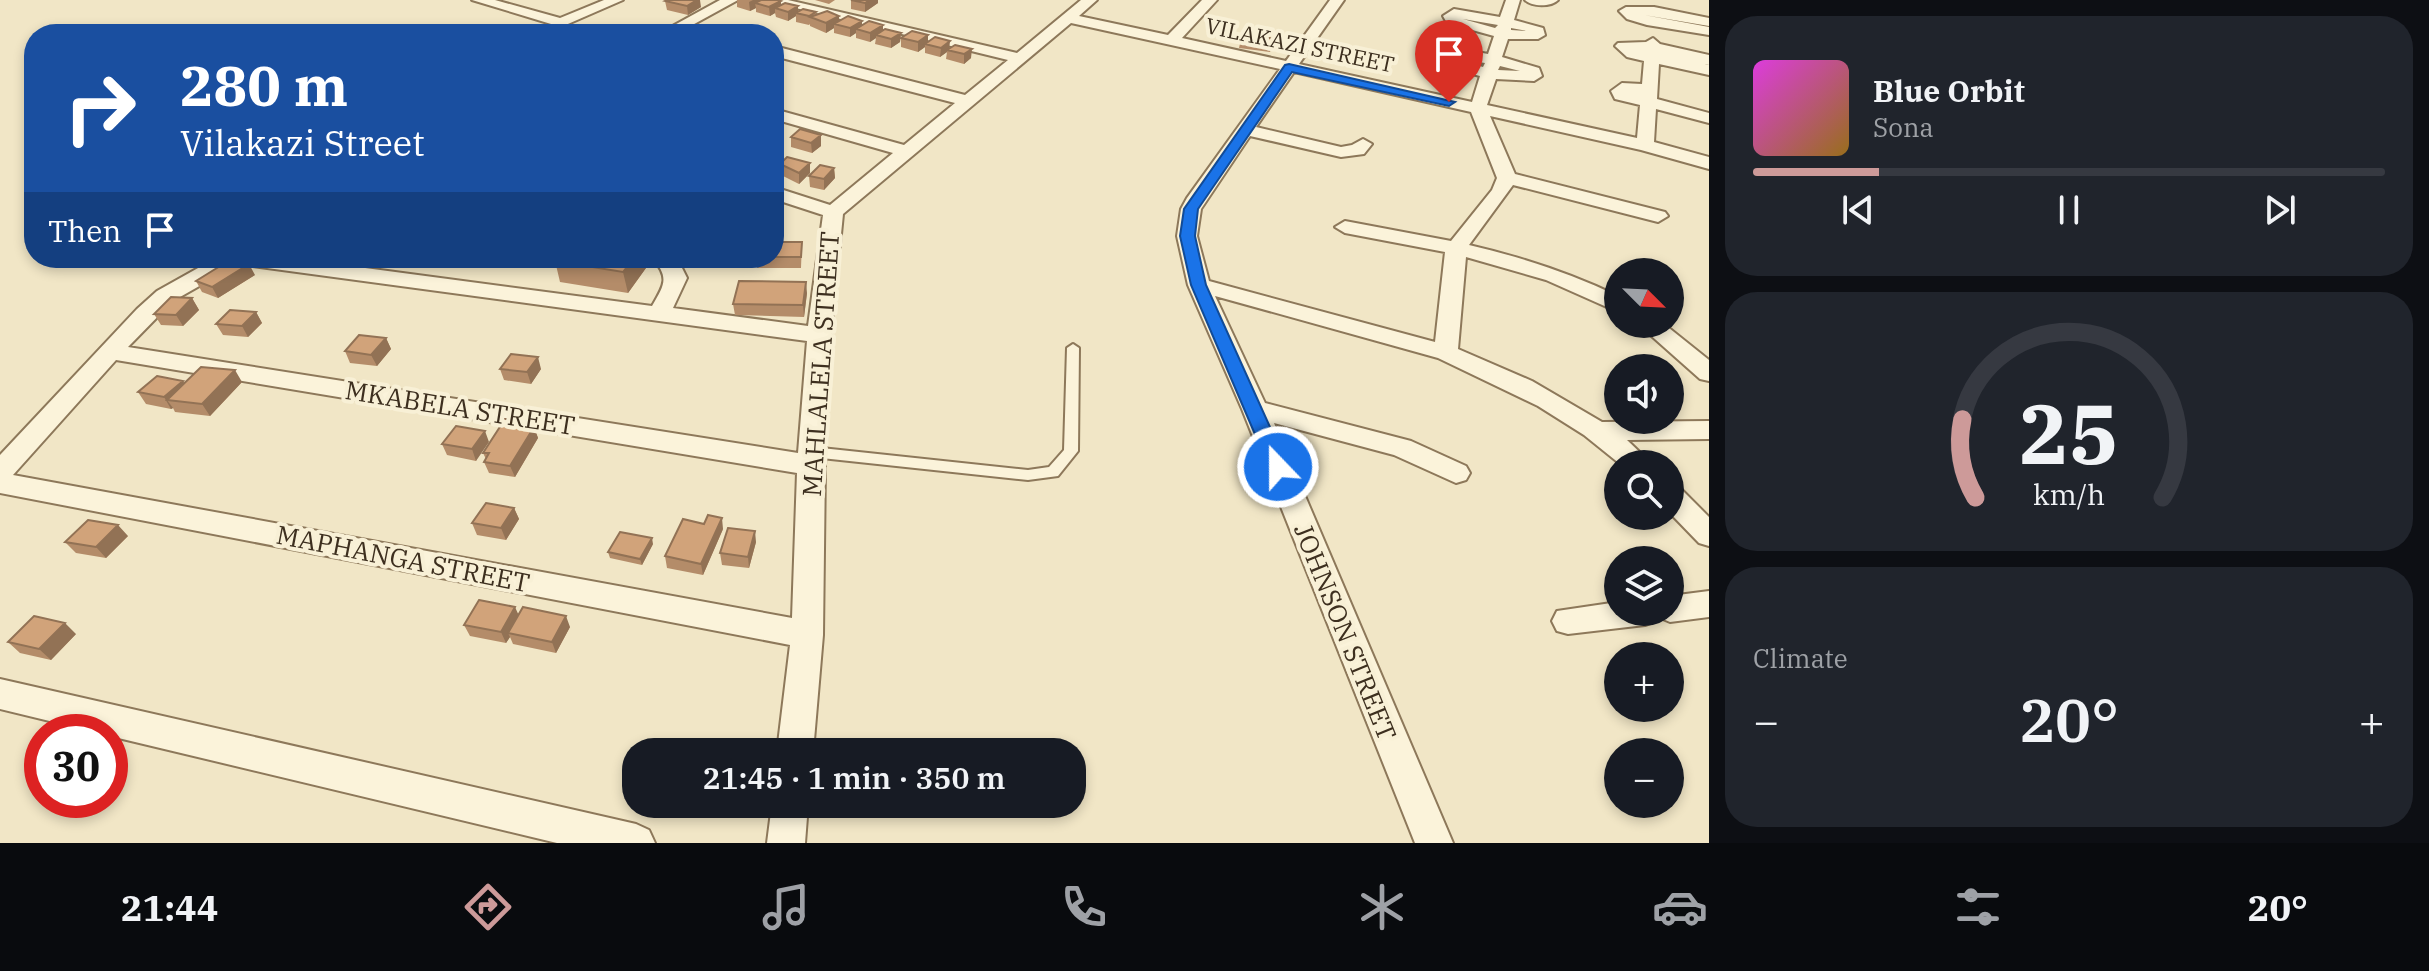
<!DOCTYPE html>
<meta charset="utf-8">
<style>
body{margin:0;font-family:"IBM Plex Serif",serif;background:#20242c;color:#f1f3f6;height:100vh;display:flex;flex-direction:column;font-size:30px;white-space:nowrap}
*{box-sizing:border-box;margin:0}
p{font-size:26px;color:#9ea1a6}
.icon{flex:none;width:44px;height:44px;fill:none;stroke:currentColor;stroke-width:2;stroke-linecap:round;stroke-linejoin:round}
.map{position:relative;flex:1;overflow:hidden}
.panel{display:flex;flex-direction:column;gap:16px;padding:16px;background:#0d0f14;width:720px}
.panel>*{flex:none}
.hud{position:absolute;left:24px;top:24px;width:760px;height:244px;border-radius:32px;box-shadow:0 4px 12px #0003;background:#1a4fa0;color:#fff;overflow:hidden}
.needle{width:52px;rotate:114deg}
.buttons{position:absolute;left:1604px;top:258px;display:grid;gap:16px}
.buttons a{display:grid;place-items:center;width:80px;height:80px;border-radius:50%;background:#171b24;box-shadow:0 4px 12px #0003;font-size:40px}
.speed{position:absolute;left:24px;top:714px;display:flex;gap:16px;font-size:40px;font-weight:700;text-align:center}
.speed>*{display:grid;place-content:center;width:104px;height:104px;border-radius:50%;background:#171b24;box-shadow:0 4px 12px #0003;line-height:1}
.speed .limit{border:12px solid #d22;background:#fff;color:#111}
.pin{position:absolute;display:grid;place-items:center;width:68px;height:68px;color:#fff;margin:-82px -34px;border-radius:50% 50% 50% 0;rotate:-45deg;box-shadow:0 0 8px #0007}
.pin .icon{rotate:45deg}
.me{position:absolute;width:88px;margin:-44px;rotate:338deg;stroke-linejoin:round;filter:drop-shadow(0 0 6px #0008)}
.turn{display:flex;align-items:center;gap:28px;height:168px;padding:0 24px;font-size:36px}
.turn .icon{width:104px;height:104px;stroke-width:2.5}
.turn b{display:block;font-size:56px;line-height:68px}
.then{display:flex;align-items:center;height:76px;padding:0 24px;background:#0003;gap:16px;font-size:30px}
.big{font-size:60px;font-weight:600;line-height:1.1}
.panel .tile{flex:1;display:flex;flex-direction:column;justify-content:center;gap:12px;min-width:0;padding:0 28px;border-radius:32px;background:#20242c}
.panel .dial{align-items:center;gap:0}
.dial svg{height:208px;overflow:visible;fill:none;stroke:#363941;stroke-width:7;stroke-linecap:round;text-anchor:middle}
.dial text{fill:#f1f3f6;stroke:none}
.song{display:flex;align-items:center;gap:24px}
.cover{width:96px;height:96px;border-radius:12px;background:linear-gradient(135deg,hsl(300 70% 55%),hsl(40 70% 35%))}
.played{height:8px;border-radius:4px;background:linear-gradient(90deg,#cd9a99 20%,#363941 20%)}
.keys{display:flex;justify-content:space-around;direction:ltr}
.heat{display:flex;justify-content:space-between;align-items:center;font-size:44px;direction:ltr}
.trip{position:absolute;left:622px;top:738px;width:464px;height:80px;border-radius:32px;background:#171b24;box-shadow:0 4px 12px #0003;font-weight:600;line-height:80px;text-align:center}
.menu{display:flex;height:128px;justify-content:space-around;align-items:center;background:#090b0e;color:#9ea1a6}
.menu .icon{width:56px;height:56px}
.menu .selected{color:#cd9a99}
.menu b{font-size:36px;color:#f1f3f6}
main{display:flex;flex:1;min-height:0}
.map>svg:first-child{display:block}
.lines{fill:none;stroke-linecap:round;stroke-linejoin:round}
.service-casing{stroke:#8d785a;stroke-width:4}
.minor-casing{stroke:#8d785a;stroke-width:4}
.service{fill:#fbf3da;fill-rule:evenodd}
.minor{fill:#fbf3da;fill-rule:evenodd}
.wall{fill:#b48c69}
.shaded-wall{fill:#927255}
.building{fill:#d1a37a;stroke:#927255;stroke-width:2}
.route{fill:#1a73e8;stroke:#114b97;stroke-width:2}
.labels{text-anchor:middle;stroke-width:8;stroke-linejoin:round;paint-order:stroke}
.far-street-label{font-size:22px;fill:#3d2f1f;stroke:#f8f0d6}
.street-label{font-size:26px;fill:#3d2f1f;stroke:#f8f0d6}
</style>
<main>
<div class="map">
<svg width="1709" height="843" viewBox="0 0 1709 843">
<rect width="100%" height="100%" fill="#f1e6c6"/>
<g class="lines">
<defs>
<path id="service" d="M1073,344L1079,348L1078,451L1058,476L1028,480L812,457L805,452L812,447L1028,470L1049,467L1064,450L1067,348Z"/>
<path id="minor" d="M472,0H495L560,18L604,0H623L561,27Z
M720,0H738L676,34H658Z
M763,0H788L1017,53L1081,0H1097L1079,16L1168,35L1202,0H1217L1182,38L1286,61L1330,0H1344L1299,64L1472,102L1480,76L1438,65L1427,57L1432,49L1445,46L1488,54L1494,36L1447,23L1443,16L1454,9L1500,17L1506,0H1520L1514,20L1543,28L1545,35L1538,39H1508L1502,57L1539,68L1542,76L1534,81L1496,79L1487,105L1637,138L1640,105L1615,99L1611,91L1622,83L1642,84L1644,61L1627,57L1615,46L1618,43L1646,42L1653,38L1660,44L1709,55V65L1660,53L1709,65V75L1659,64L1657,99L1709,113V123L1656,109L1654,142L1709,157V169L1641,150L1490,116L1515,174L1665,212L1668,216L1658,222L1513,185L1469,245C1521,257 1570,273 1618,296V312L1546,280L1466,257L1458,349L1532,381L1602,422L1709,421V439L1627,440L1652,464H1620L1584,435L1538,406L1438,358L1215,296L1265,403L1411,441L1466,466L1470,473L1466,480L1456,483L1394,455L1274,423L1453,843H1415L1242,409L1188,285L1177,236L1181,209L1187,198L1280,69L1071,23L843,214L831,335L825,465L823,635L813,752H777L790,645L0,493V455L137,309L157,291L216,258H290L652,306C665,284 669,278 653,258H677L687,278L673,308L808,326L823,215L774,199V187L830,205L893,153L774,119V109L904,145L955,103L774,56V46L965,95L1008,60ZM1463,19L1498,25L1495,28ZM1511,28L1527,31H1528L1511,30ZM1444,56H1445L1485,63L1483,67ZM1500,66L1520,71L1498,70ZM1294,72L1471,112L1497,178L1492,190L1451,241L1345,221L1335,227L1345,233L1445,252L1435,342L1209,281L1197,236L1201,209L1250,136L1341,157L1364,154L1372,144L1363,139L1352,145L1341,147L1256,127ZM238,264L807,341L798,453L128,347L173,301ZM116,360L797,473L792,618L13,475Z
M1525,0H1558C1551,7 1532,7 1525,0Z
M1626,7H1654L1709,18V26L1644,15L1709,27V35L1647,25L1627,19L1619,11Z
M1638,324H1664L1709,360V381L1700,379Z
M1670,484L1680,488L1709,517V546L1699,543L1670,513Z
M1709,591V617L1670,622L1658,617L1656,621L1645,625L1568,634L1557,631L1552,621L1557,611L1618,602V612H1670V596Z
M0,679L636,824L649,830L655,843H557L110,736V732H95L0,709Z
M772,804H808L805,843H767Z"/>
</defs>
<use href="#service" class="service-casing"/>
<use href="#minor" class="minor-casing"/>
<use href="#service" class="service"/>
<use href="#minor" class="minor"/>
</g>
<path class="wall" d="M737,0H778L781,5L798,6V12H816V15L839,16V21L862,25H883V30L901,33L900,42L891,48L875,44L876,38L870,42L856,38V33L850,37L834,33V28L826,33L810,26V24L809,25L796,22V16L788,21L776,17L775,13L770,16L756,12V8L750,11L737,7Z
M815,0H835L829,4Z
M851,0H878V3L865,12L851,9Z
M665,1L701,7L688,15L667,10Z
M928,35V42L950,48L955,45L971,58L964,64L946,59L947,52L940,57L925,53V47L918,52L901,47V38Z
M1241,39H1275L1270,52L1239,48Z
M791,137L821,146L812,153L791,147Z
M810,163V173L799,184L781,175L780,164Z
M834,168L835,178L824,190L810,187L809,176Z
M774,242H802L801,268H757V258H774Z
M546,258H634L646,268L628,293L560,282L556,265L548,263Z
M255,275L218,298L202,292L196,281Z
M807,293L804,317L735,315L733,304Z
M192,298L199,310L183,326L161,325L154,314Z
M256,312L262,323L248,337L223,335L216,324Z
M386,338L391,349L377,366L350,363L345,351Z
M500,369H541L531,384L504,380Z
M242,382L210,416L175,412L173,408L171,409L146,404L138,392L184,383Z
M521,425L534,427L538,438L515,477L489,473L484,462L486,459L483,453Z
M485,431L476,461L447,455L442,444Z
M514,508L519,519L506,540L477,535L472,523Z
M723,529L703,575L667,568L665,556Z
M128,536L106,558L76,553L65,542Z
M756,542L749,568L722,565L720,553Z
M653,544L642,565L610,558L608,552Z
M519,615L570,627L556,653L513,644L510,637L506,643L470,636L464,625Z
M76,634L51,660L20,653L8,642Z"/>
<path class="shaded-wall" d="M697,0H700L701,7L688,15L687,6Z
M753,0H763L755,3L756,8L750,11L749,2Z
M870,0H878V3L865,12V3Z
M781,1V9L775,8V13L770,16L769,7Z
M798,6V14L796,13V16L788,21V12Z
M839,16V25L834,24V28L826,33V23Z
M862,21V30L856,29V33L850,37V28Z
M883,25V34L876,35V38L870,42V33Z
M901,33L900,42L891,48V39Z
M928,35V44H925V47L918,52V42Z
M950,41L949,51L947,50V52L940,57L941,48Z
M972,49L971,58L964,64V54Z
M821,135V146L812,153L811,143Z
M810,163V173L799,184V173Z
M834,168L835,178L824,190V179Z
M634,258H644L646,268L628,293L623,272Z
M249,264L255,275L218,298L212,287Z
M806,282L807,293L804,317L803,305Z
M192,298L199,310L183,326L176,315Z
M256,312L262,323L248,337L242,326Z
M386,338L391,349L377,366L371,355Z
M538,357L541,369L531,384L527,372Z
M235,370L242,382L210,416L202,404Z
M183,381L190,392L167,400L173,408L171,409L164,397Z
M534,427L538,438L515,477L510,466Z
M485,431L489,442L476,461L472,449Z
M514,508L519,519L506,540L501,528Z
M722,518L723,529L703,575L701,564Z
M118,525L128,536L106,558L96,547Z
M755,531L756,542L749,568L748,557Z
M652,538L653,544L642,565L640,559Z
M515,607L520,618L508,633L510,637L506,643L501,632Z
M566,616L570,627L556,653L552,642Z
M65,623L76,634L51,660L39,649Z"/>
<path class="building" d="M667,0H697L687,6L665,1Z
M761,0H778L781,1L769,7L755,3Z
M851,0H870L865,3Z
M785,3L798,6L788,12L775,8Z
M803,9L816,12L809,16L796,13Z
M827,11L839,16L826,23L810,17Z
M848,16L862,21L850,28L834,24Z
M869,21L883,25L870,33L856,29Z
M678,27L693,30L688,34L670,33Z
M885,29L901,33L891,39L876,35Z
M593,30L609,34H585Z
M912,31L928,35L918,42L901,38Z
M1245,33L1275,39L1273,43L1241,39Z
M935,37L950,41L941,48L925,44Z
M955,45L972,49L964,54L947,50Z
M800,129L821,135L811,143L791,137Z
M787,157L810,163L799,173L780,164Z
M820,165L834,168L824,179L809,176Z
M774,242H802L801,257H774Z
M233,258L249,264L212,287L196,281Z
M557,258H634L623,272L555,261Z
M739,281L806,282L803,305L733,304Z
M171,297L192,298L176,315L154,314Z
M230,310L256,312L242,326L216,324Z
M359,335L386,338L371,355L345,351Z
M511,354L538,357L527,372L500,369Z
M201,367L235,370L202,404L167,400Z
M157,376L183,381L164,397L138,392Z
M505,419L519,420L516,425L534,427L510,466L484,462L489,453H483Z
M456,426L485,431L472,449L442,444Z
M486,503L514,508L501,528L472,523Z
M708,515L722,518L701,564L665,556L683,519L704,524Z
M88,520L118,525L96,547L65,542Z
M728,528L755,531L748,557L720,553Z
M620,532L652,538L640,559L608,552Z
M479,600L515,607L501,632L464,625Z
M523,607L566,616L552,642L508,633Z
M34,616L65,623L39,649L8,642Z"/>
<path class="route" d="M1289,64L1455,102L1449,106L1292,72L1198,209L1195,236L1206,285L1288,467L1278,474L1269,467L1191,285L1180,236L1184,209L1285,65Z"/>
<g class="labels">
<g class="far-street-label">
<text transform="translate(1300 45) rotate(12)" y="8">VILAKAZI STREET</text>
</g>
<g class="street-label">
<text transform="translate(821 364) rotate(-86)" y="9">MAHLALELA STREET</text>
<text transform="translate(460 408) rotate(9)" y="9">MKABELA STREET</text>
<text transform="translate(403 559) rotate(11)" y="9">MAPHANGA STREET</text>
<text transform="translate(1345 632) rotate(68)" y="9">JOHNSON STREET</text>
</g>
</g>
</svg>
<div class="buttons">
<a><svg class="needle" viewBox="-14 -14 28 28"><path d="M0-13l5 13h-10z" fill="#e53935"/><path d="M0 13l5-13h-10z" fill="#9ea1a6"/></svg></a>
<a><svg class="icon" aria-label="sound" viewBox="0 0 24 24"><path d="M4 9h4l5-4v14l-5-4H4zM17 9q2 3 0 6"/></svg></a>
<a><svg class="icon" aria-label="search" viewBox="0 0 24 24"><circle cx="10" cy="10" r="6"/><path d="M15 15l6 6"/></svg></a>
<a><svg class="icon" aria-label="layers" viewBox="0 0 24 24"><path d="M12 4l9 5-9 5-9-5zM3 14l9 5 9-5"/></svg></a>
<a>+</a>
<a>−</a>
</div>
<div class="speed"><div class="limit">30</div></div>
<div class="pin" style="left:1449px;top:102px;background:#d93025"><svg class="icon" aria-label="arrive" viewBox="0 0 24 24"><path d="M6 21V4h12l-3 4 3 4H6"/></svg></div>
<svg class="me" style="left:1278px;top:467px" viewBox="-20 -20 40 40"><circle r="17" fill="#1a73e8" stroke="#fff" stroke-width="3"/><path d="M0-11L8 9 0 5-8 9z" fill="#fff"/></svg>
<div class="trip">21:45 · 1 min · 350 m</div>
<div class="hud">
<div class="turn"><svg class="icon" aria-label="right" viewBox="0 0 24 24"><path d="M7 20v-9h11M14 6l5 5-5 5"/></svg><div><b>280 m</b>Vilakazi Street</div></div>
<div class="then">Then<svg class="icon" aria-label="arrive" viewBox="0 0 24 24"><path d="M6 21V4h12l-3 4 3 4H6"/></svg></div>
</div>
</div>
<section class="panel">
<div class="tile">
<div class="song"><i class="cover"></i><div><b>Blue Orbit</b><p>Sona</p></div></div>
<div class="played"></div>
<div class="keys"><svg class="icon" aria-label="previous" viewBox="0 0 24 24"><path d="M18 5L8 12l10 7zM5 5v14"/></svg><svg class="icon" aria-label="pause" viewBox="0 0 24 24"><path d="M8 5v14M16 5v14"/></svg><svg class="icon" aria-label="next" viewBox="0 0 24 24"><path d="M6 5l10 7-10 7zM19 5v14"/></svg></div>
</div>
<div class="tile dial"><svg viewBox="0 0 100 80">
<path d="M14 69A42 42 0 1 1 86 69"/>
<path d="M14 69A42 42 0 0 1 9 39" stroke="#cd9a99"/>
<text x="50" y="56" font-size="32" font-weight="700">25</text>
<text x="50" y="72" font-size="11">km/h</text>
</svg></div>
<div class="tile"><p>Climate</p>
<div class="heat"><a>−</a><b class="big">20°</b><a>+</a></div>
</div>
</section>
</main>
<nav class="menu">
<b>21:44</b>
<svg class="icon selected" aria-label="directions" viewBox="0 0 24 24"><path d="M12 3l9 9-9 9-9-9zM9 14v-3h6M13 9l2 2-2 2"/></svg>
<svg class="icon" aria-label="music" viewBox="0 0 24 24"><path d="M9 18V5l10-2v13"/><circle cx="6" cy="18" r="3"/><circle cx="16" cy="16" r="3"/></svg>
<svg class="icon" aria-label="phone" viewBox="0 0 24 24"><path d="M5 4h4l2 5-3 2q2 4 5 5l2-3 5 2v4C11 20 4 13 5 4z"/></svg>
<svg class="icon" aria-label="climate" viewBox="0 0 24 24"><path d="M12 3v18M4 7l16 10M4 17L20 7"/></svg>
<svg class="icon" aria-label="car" viewBox="0 0 24 24"><path d="M5 17H2v-5l4-1 3-4h7l3 4 3 1v5h-3M9 17h6M6 11h13"/><circle cx="7" cy="17" r="2"/><circle cx="17" cy="17" r="2"/></svg>
<svg class="icon" aria-label="filters" viewBox="0 0 24 24"><path d="M4 7h16M4 17h16"/><circle cx="9" cy="7" r="2"/><circle cx="15" cy="17" r="2"/></svg>
<b>20°</b>
</nav>
